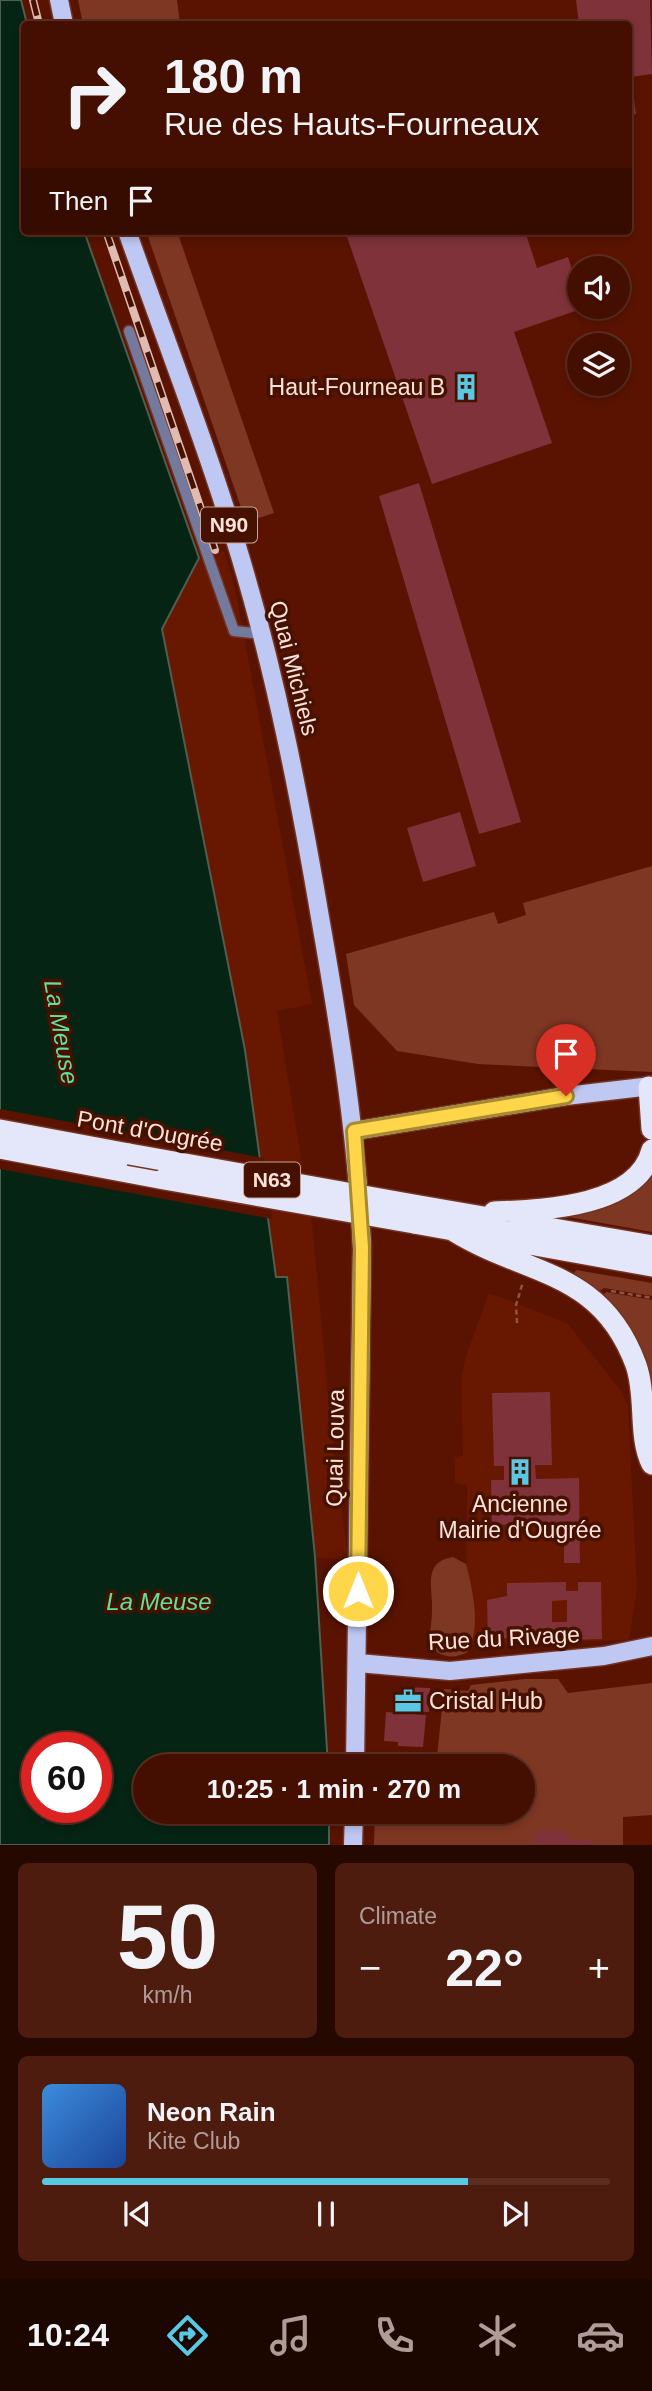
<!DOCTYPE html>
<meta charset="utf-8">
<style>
body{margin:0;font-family:Arial,sans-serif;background:#4e1c0f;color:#f1f3f6;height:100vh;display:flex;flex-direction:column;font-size:26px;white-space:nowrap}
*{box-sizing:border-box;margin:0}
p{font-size:23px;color:#af9c99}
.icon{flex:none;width:38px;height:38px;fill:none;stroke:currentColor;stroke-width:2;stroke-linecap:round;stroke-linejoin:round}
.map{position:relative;height:1845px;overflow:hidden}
.side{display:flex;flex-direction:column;gap:18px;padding:18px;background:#250800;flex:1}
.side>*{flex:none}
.top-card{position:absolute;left:21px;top:21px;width:611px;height:214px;border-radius:7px;box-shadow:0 4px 10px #0003,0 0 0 2px #5c2e22;background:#440e00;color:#f1f3f6;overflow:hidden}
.tools{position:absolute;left:567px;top:256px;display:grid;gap:14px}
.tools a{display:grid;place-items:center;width:63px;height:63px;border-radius:50%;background:#440e00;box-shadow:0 4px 10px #0003,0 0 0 2px #5c2e22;font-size:35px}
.speed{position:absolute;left:21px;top:1732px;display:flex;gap:14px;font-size:35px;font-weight:700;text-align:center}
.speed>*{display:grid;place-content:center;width:91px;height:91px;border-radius:50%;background:#440e00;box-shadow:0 4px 10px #0003,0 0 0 2px #5c2e22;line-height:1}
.speed .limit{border:10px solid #d22;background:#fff;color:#111}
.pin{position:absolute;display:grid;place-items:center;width:60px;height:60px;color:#fff;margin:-72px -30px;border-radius:50% 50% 50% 0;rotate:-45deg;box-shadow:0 0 7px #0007}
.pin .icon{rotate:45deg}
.me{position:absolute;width:77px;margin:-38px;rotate:0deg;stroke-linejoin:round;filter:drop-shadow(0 0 5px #0008)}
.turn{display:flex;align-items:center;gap:24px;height:147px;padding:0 28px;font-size:32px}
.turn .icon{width:91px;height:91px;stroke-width:2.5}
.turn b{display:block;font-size:49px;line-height:60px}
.then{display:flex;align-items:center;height:66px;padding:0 28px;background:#0003;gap:14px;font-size:26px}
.big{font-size:52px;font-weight:800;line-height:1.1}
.side .card{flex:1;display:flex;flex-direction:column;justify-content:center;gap:10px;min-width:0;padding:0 24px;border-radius:10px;background:#4e1c0f}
.side .dial{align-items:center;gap:0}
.dial b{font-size:91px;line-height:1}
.song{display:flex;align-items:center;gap:21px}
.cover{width:84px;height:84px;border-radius:10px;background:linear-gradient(135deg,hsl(210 70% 55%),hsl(220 70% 35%))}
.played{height:7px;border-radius:4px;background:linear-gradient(90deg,#59c8e4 75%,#5c2e22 75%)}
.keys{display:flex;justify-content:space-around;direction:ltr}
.heat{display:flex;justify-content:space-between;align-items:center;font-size:38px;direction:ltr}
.side .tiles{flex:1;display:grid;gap:18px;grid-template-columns:1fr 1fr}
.card:last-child{grid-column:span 2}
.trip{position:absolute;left:133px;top:1754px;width:402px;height:70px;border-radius:35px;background:#440e00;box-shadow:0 4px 10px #0003,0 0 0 2px #5c2e22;font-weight:800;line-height:70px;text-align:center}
.tabs{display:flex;height:112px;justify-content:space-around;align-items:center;background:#1b0600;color:#af9c99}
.tabs .icon{width:49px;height:49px}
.tabs .selected{color:#59c8e4}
.tabs b{font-size:32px;color:#f1f3f6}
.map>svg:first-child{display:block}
.built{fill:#681800}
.green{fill:#7e3722}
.water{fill:#052414;stroke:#505d50;stroke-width:2;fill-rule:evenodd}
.pier{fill:#5a1300}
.building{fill:#7f3239;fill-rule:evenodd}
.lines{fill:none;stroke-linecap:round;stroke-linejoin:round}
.lane-casing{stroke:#743423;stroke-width:13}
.primary-casing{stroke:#743423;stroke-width:21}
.highway-casing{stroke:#743423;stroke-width:24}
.path{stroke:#8e5445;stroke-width:2.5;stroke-dasharray:5 3.5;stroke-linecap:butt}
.lane{stroke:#747a9e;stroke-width:10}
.primary{stroke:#bfc7f3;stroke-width:18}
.highway{stroke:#e4e7f9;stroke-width:21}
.rail-casing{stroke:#dfbbb1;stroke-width:8}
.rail{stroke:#471102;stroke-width:5;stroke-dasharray:16;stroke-linecap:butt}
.highway-bridge-casing{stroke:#743423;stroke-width:24;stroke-linecap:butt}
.highway-bridge{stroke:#e4e7f9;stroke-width:21}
.route-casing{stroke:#a68a30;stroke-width:18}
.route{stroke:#ffd54a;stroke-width:12}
.labels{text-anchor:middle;stroke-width:7;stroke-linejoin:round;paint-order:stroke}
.shield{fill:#471102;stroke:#c8a49a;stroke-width:2}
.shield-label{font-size:21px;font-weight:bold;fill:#ffe3db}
.poi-label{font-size:23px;fill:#ffe3db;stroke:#471102;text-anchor:end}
.street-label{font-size:23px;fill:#ffe3db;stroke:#471102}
.water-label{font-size:24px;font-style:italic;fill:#60e19c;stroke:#471102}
</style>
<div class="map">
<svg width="652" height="1845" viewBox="0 0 652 1845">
<rect width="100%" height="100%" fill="#5a1300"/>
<path class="built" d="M224,551L235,588L312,1004L277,1011L313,1232L330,1417L348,1560L315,1557L287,1277L276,1278L245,1050L162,629L199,558Z
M489,1293L567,1323L622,1392L628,1406L637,1589L629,1640L466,1645L467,1485L455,1483V1458L463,1455L461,1378L466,1356Z"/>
<path class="green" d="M78,0H177L180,24H83Z
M146,231H177L274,513L246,522Z
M652,866V1072L478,1064L397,1051L354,1005L346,954L494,912L498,924L526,915L523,903Z
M652,1174V1232L563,1216L639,1187Z
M576,1270L652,1283V1296L604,1288L595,1294L572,1276Z
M606,1292L652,1300V1423L600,1299Z
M453,1557L466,1564C473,1591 481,1626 468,1652C452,1660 439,1657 428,1644C430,1633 432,1621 432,1610C433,1588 422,1562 453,1557Z
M525,1679H558L568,1693L652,1683V1815L623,1817V1845H374L375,1811H523V1766H436L444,1689L468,1691L471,1685Z"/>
<path class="water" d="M0,0H21L27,24H24V231H84L199,558L162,629L245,1050L276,1277H287L315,1557L328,1766H145V1811H329V1845H0ZM37,1748H96V1808H37Z"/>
<path class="pier" d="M0,1109L264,1158L272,1219L0,1169Z"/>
<path class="building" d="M576,0H650L652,74L631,77L636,114L628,116V24H579Z
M345,231H525L537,268L568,257L579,291V306L587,307L514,332L552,443L432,484Z
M419,483L521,822L479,834L379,496Z
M460,812L476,866L423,882L407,828Z
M550,1392L552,1465H535L536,1479L579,1478L580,1563H564V1523L492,1525L491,1480H504V1466H494L492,1393Z
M566,1582V1591H578V1582H601L602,1639L508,1642V1638L488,1639L487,1600L507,1596V1583ZM567,1600V1622H552V1601Z
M403,1687L430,1688L429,1712L402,1711Z
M386,1712L426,1715L423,1747L398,1746V1742L384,1741Z
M564,1830L570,1840H591V1845L534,1844V1836L539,1831Z"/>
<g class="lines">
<defs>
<path id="lane" d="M129,331L234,631L262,634"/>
<path id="primary" d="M59,0L64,24
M127,231C165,339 207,446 240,556C276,676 300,799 321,923C340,1031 357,1138 362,1248L355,1766
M354,1131L566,1096L652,1086
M358,1663L450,1671L604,1656L652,1646
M353,1845L354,1811"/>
<path id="highway" d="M649,1087L652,1129
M0,1130L129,1154
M0,1148L164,1179
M414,1205L652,1246
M494,1212C542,1210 637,1208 652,1150
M414,1223L652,1266
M454,1231C527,1276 601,1269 636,1365C647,1396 638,1437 652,1464"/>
</defs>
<use href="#lane" class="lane-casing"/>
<use href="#primary" class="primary-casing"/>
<use href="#highway" class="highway-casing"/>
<path class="path" d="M611,1291L652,1298
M517,1323L516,1305L523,1282"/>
<use href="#lane" class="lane"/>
<use href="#primary" class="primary"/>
<use href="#highway" class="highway"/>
<defs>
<path id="rail" d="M33,0L39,24
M106,231L215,550"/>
</defs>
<use href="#rail" class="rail-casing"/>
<use href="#rail" class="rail"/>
<defs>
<path id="highway-bridge" d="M129,1154L414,1205
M164,1179L414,1223"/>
</defs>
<use href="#highway-bridge" class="highway-bridge-casing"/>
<use href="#highway-bridge" class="highway-bridge"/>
</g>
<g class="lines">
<defs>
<path id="route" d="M358,1591L362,1248L354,1131L566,1096"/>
</defs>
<use href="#route" class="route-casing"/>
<use href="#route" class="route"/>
</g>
<defs>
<symbol id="building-bare" viewBox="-9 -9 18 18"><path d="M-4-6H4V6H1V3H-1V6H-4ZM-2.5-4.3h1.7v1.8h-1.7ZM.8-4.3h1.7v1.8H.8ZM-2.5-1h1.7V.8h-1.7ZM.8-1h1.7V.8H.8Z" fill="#59c8e4" stroke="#471102" stroke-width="2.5" paint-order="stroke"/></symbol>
<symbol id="office-bare" viewBox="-9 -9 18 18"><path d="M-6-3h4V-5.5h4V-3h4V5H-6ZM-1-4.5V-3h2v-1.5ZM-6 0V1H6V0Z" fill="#59c8e4" stroke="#471102" stroke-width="2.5" paint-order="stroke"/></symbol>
</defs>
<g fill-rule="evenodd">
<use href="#building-bare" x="447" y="368" width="38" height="38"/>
<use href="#building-bare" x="501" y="1453" width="38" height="38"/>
<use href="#office-bare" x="389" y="1682" width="38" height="38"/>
</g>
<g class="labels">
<g class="shield">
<rect x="201" y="507.5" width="56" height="35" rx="5"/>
<rect x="244" y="1162.5" width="56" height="35" rx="5"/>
</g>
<g class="shield-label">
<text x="229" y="532">N90</text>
<text x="272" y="1187">N63</text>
</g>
<g class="poi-label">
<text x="445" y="395">Haut-Fourneau B</text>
<text x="520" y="1512" text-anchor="middle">Ancienne<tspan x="520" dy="26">Mairie d'Ougrée</tspan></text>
<text x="429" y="1709" text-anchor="start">Cristal Hub</text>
</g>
<g class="street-label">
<text transform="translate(294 668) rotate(76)" y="8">Quai Michiels</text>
<text transform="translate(150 1131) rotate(10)" y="8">Pont d'Ougrée</text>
<text transform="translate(335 1448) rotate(-89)" y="8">Quai Louva</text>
<text transform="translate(504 1638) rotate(-3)" y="8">Rue du Rivage</text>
</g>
<g class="water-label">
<text transform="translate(61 1032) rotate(80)" y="8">La Meuse</text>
<text x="159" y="1610">La Meuse</text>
</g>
</g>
</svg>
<div class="tools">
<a><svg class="icon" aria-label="sound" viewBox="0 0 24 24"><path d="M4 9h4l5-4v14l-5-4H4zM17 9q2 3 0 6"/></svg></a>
<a><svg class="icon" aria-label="layers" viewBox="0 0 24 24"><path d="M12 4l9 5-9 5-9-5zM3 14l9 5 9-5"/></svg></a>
</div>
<div class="speed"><div class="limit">60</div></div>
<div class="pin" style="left:566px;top:1096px;background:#d93025"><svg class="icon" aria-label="arrive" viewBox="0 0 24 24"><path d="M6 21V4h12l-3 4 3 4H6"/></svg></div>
<svg class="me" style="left:358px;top:1591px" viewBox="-20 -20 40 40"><circle r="17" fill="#ffd54a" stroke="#fff" stroke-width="3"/><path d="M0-11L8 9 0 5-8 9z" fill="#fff"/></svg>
<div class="trip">10:25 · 1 min · 270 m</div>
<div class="top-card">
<div class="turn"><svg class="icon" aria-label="right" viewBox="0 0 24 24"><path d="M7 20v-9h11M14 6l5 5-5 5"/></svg><div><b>180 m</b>Rue des Hauts-Fourneaux</div></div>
<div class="then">Then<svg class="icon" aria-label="arrive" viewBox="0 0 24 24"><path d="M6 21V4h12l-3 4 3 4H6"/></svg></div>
</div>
</div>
<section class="side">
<div class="tiles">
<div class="card dial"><b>50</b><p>km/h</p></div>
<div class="card"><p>Climate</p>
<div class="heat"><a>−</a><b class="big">22°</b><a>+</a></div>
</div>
<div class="card">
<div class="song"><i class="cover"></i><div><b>Neon Rain</b><p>Kite Club</p></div></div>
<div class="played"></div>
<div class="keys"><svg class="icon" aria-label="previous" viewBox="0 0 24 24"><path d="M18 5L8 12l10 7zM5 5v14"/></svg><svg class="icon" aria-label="pause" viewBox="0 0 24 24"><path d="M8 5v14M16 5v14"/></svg><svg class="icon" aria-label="next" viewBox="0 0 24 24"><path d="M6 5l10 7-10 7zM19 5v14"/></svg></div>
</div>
</div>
</section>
<nav class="tabs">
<b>10:24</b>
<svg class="icon selected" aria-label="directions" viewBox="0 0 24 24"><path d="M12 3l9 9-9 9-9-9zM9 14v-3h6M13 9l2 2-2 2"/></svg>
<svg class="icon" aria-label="music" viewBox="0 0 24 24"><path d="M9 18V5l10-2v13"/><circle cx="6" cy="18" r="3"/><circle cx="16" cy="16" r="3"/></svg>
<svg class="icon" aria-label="phone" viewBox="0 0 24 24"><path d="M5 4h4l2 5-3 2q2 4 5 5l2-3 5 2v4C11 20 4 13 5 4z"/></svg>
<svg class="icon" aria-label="climate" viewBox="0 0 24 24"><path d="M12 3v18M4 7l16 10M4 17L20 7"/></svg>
<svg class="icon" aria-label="car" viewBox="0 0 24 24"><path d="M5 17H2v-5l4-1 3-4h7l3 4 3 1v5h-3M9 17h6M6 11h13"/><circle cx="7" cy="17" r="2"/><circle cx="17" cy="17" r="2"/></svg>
</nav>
